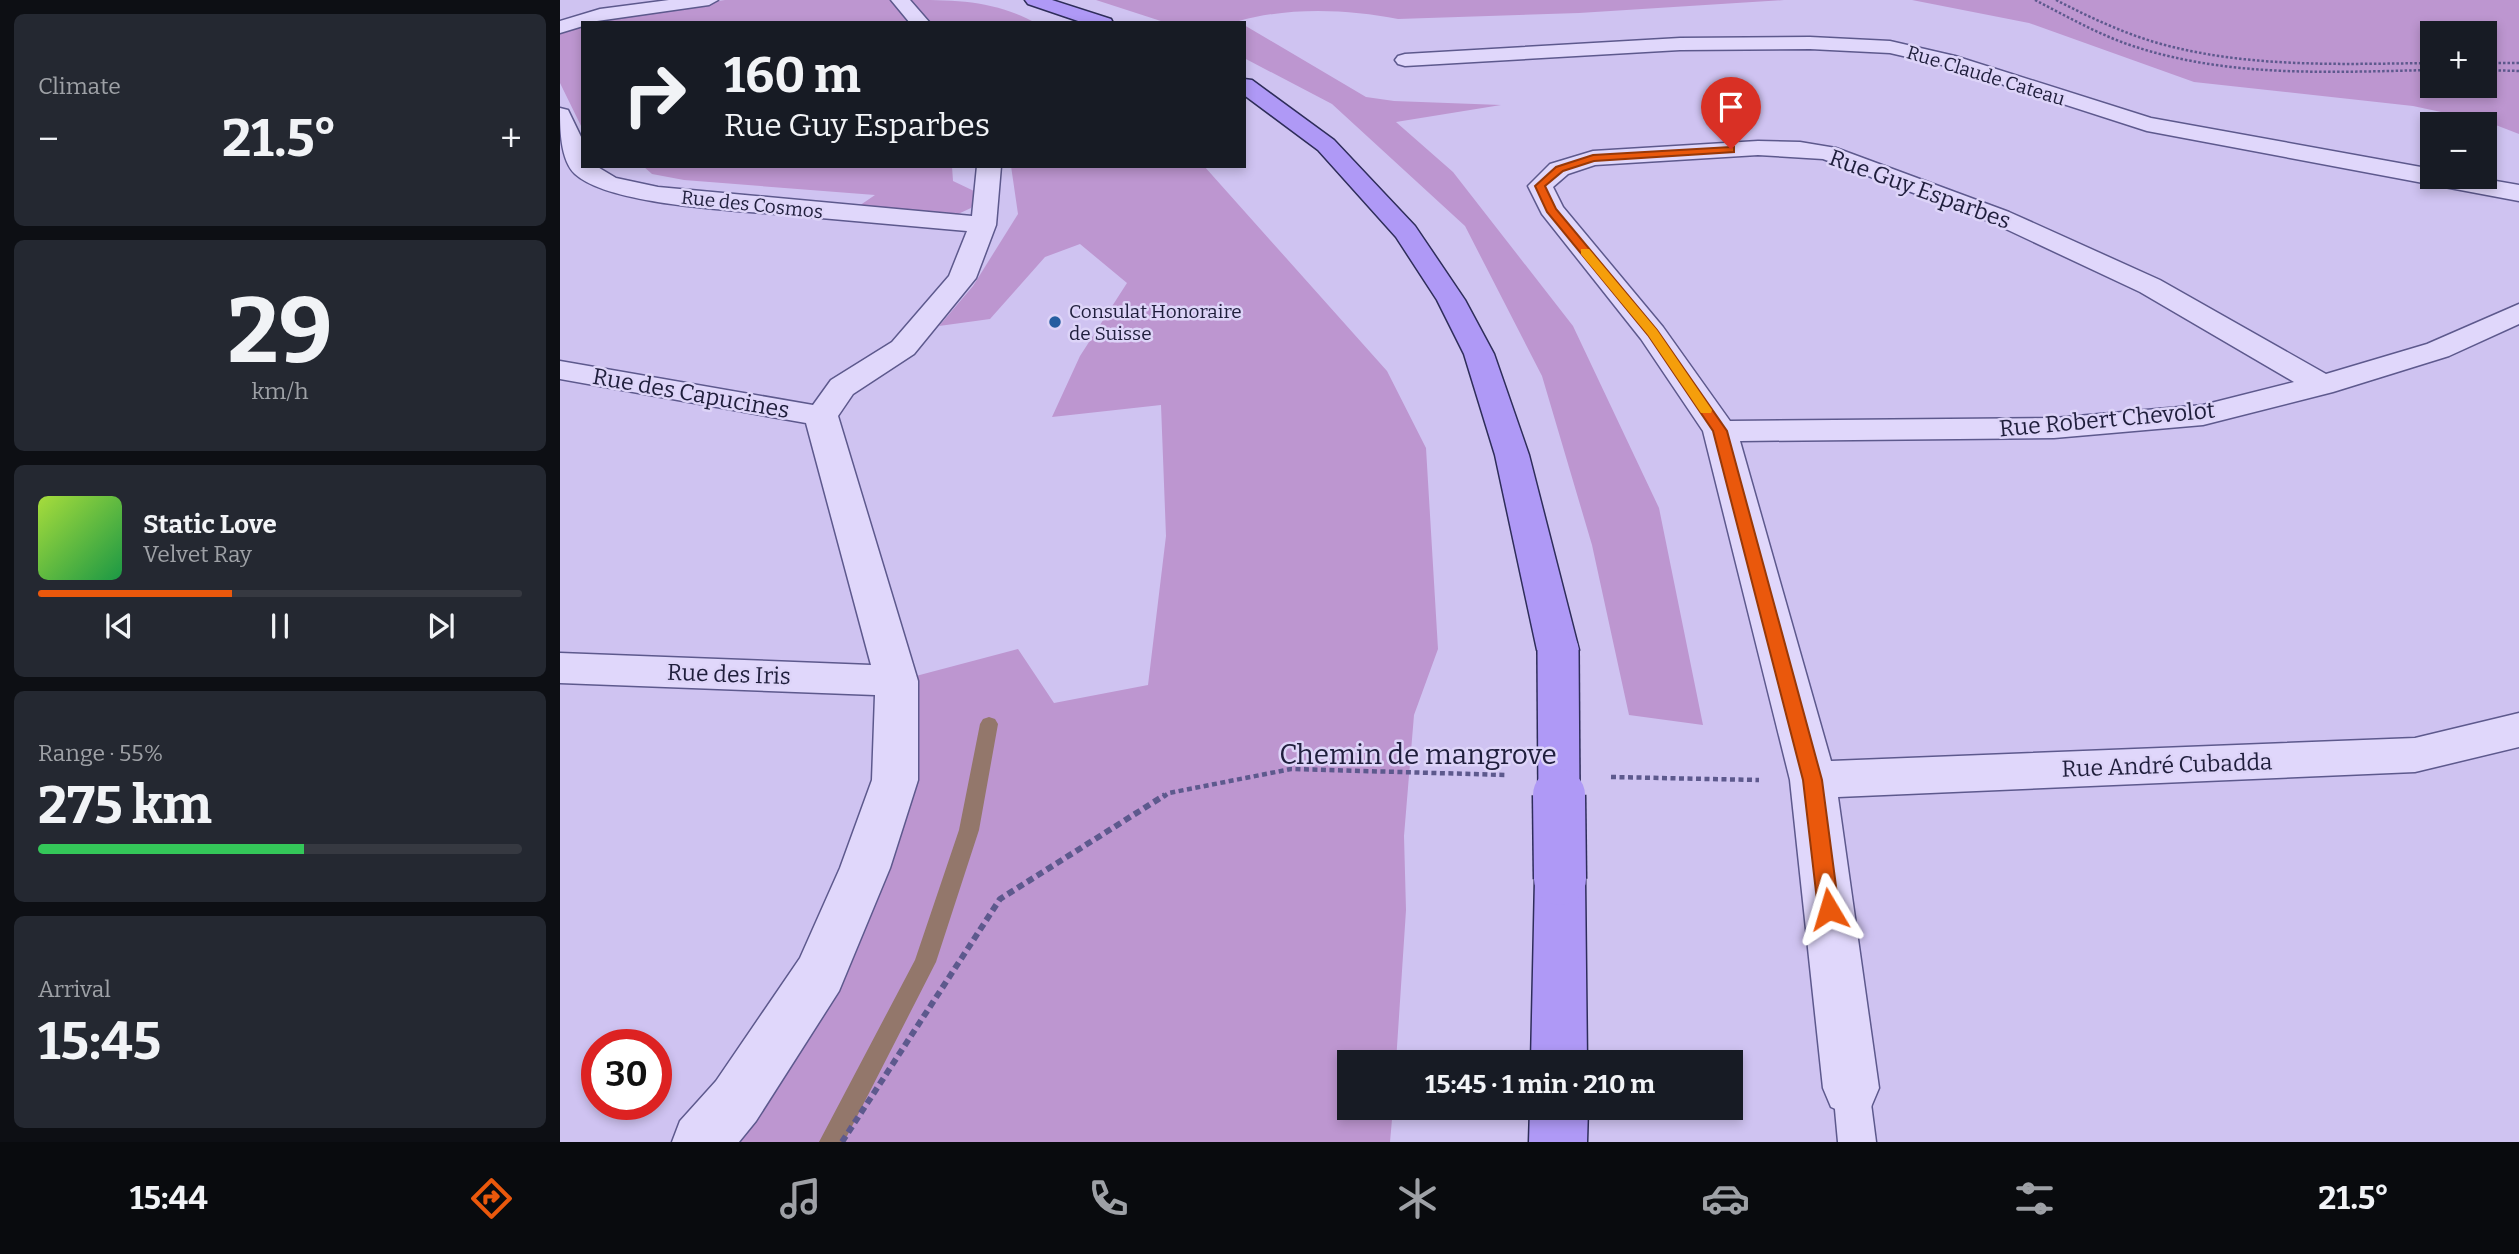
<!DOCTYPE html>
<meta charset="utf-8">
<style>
body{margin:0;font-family:Bitter,serif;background:#242831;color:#f1f3f6;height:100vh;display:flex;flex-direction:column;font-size:26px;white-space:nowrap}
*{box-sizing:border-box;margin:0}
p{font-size:23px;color:#9ea1a6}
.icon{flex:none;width:38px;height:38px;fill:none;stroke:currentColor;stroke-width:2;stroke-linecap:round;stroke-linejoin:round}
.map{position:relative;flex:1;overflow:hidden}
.drawer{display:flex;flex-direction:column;gap:14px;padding:14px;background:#0d0f14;width:560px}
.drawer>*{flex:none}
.top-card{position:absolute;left:21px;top:21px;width:665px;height:147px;border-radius:0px;box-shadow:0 4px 10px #0003;background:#171b24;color:#f1f3f6;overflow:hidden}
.fabs{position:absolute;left:1860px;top:21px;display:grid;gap:14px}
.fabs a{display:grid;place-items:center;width:77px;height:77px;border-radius:0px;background:#171b24;box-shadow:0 4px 10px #0003;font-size:35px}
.speed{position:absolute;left:21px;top:1029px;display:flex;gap:14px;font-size:35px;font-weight:700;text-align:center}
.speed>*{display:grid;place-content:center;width:91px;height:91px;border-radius:50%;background:#171b24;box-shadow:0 4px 10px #0003;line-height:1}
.speed .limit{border:10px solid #d22;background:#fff;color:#111}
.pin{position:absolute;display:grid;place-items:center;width:60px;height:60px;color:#fff;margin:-72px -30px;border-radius:50% 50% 50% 0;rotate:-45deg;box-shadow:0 0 7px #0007}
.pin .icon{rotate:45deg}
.me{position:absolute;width:77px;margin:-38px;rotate:353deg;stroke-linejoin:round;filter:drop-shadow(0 0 5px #0008)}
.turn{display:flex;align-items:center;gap:24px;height:147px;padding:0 28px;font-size:32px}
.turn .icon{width:91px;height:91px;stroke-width:2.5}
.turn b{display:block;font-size:49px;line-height:60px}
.big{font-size:52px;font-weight:700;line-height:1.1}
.drawer .widget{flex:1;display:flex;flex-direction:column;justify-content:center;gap:10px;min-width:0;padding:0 24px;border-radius:10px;background:#242831}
.drawer .dial{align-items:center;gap:0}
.dial b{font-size:91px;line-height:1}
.song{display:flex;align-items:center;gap:21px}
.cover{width:84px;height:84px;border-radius:10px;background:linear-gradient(135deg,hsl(80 70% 55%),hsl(140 70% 35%))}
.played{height:7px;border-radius:4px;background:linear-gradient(90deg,#ea580c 40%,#363941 40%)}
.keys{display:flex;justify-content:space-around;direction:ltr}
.heat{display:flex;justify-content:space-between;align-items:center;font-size:38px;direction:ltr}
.charge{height:10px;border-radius:5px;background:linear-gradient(90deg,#34c759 55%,#363941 0)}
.trip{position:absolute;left:777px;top:1050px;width:406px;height:70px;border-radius:0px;background:#171b24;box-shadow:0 4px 10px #0003;font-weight:700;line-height:70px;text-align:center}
.tabs{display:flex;height:112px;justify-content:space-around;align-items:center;background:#090b0e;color:#9ea1a6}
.tabs .icon{width:49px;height:49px}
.tabs .current{color:#ea580c}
.tabs b{font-size:32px;color:#f1f3f6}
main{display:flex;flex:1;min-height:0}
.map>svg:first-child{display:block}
.green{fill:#bd96d0;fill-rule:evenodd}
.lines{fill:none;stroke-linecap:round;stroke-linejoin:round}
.stream{fill:#93776b;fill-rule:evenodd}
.lane-casing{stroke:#5d598d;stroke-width:3}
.street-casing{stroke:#5d598d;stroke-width:3}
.primary-casing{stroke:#2e2d5a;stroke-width:3}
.path-far2{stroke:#5d598d;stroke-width:2.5;stroke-dasharray:2.5 2;stroke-linecap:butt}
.path-far1{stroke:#5d598d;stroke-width:4.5;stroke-dasharray:5 3.5;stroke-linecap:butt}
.path{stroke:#5d598d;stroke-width:6;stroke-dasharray:7 4.5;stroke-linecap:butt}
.lane{fill:#e0d7fb;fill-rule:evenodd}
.street{fill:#e0d7fb;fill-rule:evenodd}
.primary{fill:#af99f6;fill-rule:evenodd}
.primary-bridge-far1-casing{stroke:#2e2d5a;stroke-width:44;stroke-linecap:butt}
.primary-bridge-casing{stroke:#2e2d5a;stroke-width:55;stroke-linecap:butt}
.primary-bridge-far1{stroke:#af99f6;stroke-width:41}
.primary-bridge{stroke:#af99f6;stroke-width:52}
.route{fill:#ea580c;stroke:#983908;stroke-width:2}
.slow{fill:#f59e0b}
.poi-dot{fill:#255da0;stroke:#ddd4f8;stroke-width:2.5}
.labels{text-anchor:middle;stroke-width:5;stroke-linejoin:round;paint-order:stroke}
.far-street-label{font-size:19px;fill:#1f1e3c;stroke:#ddd4f8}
.far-poi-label{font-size:19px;fill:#1f1e3c;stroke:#ddd4f8;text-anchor:start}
.street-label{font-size:23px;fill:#1f1e3c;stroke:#ddd4f8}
.near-street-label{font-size:28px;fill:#1f1e3c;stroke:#ddd4f8}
</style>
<main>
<section class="drawer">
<div class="widget"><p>Climate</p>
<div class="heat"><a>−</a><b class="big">21.5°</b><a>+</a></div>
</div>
<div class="widget dial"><b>29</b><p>km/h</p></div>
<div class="widget">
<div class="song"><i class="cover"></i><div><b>Static Love</b><p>Velvet Ray</p></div></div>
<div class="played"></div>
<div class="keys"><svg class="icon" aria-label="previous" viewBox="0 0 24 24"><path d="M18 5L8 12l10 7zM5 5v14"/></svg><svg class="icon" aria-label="pause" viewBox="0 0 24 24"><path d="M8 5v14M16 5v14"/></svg><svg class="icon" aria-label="next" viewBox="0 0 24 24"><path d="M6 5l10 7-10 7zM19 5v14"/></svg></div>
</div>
<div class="widget"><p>Range · 55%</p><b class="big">275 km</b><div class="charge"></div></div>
<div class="widget"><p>Arrival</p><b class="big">15:45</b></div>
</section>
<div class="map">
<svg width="1959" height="1142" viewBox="0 0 1959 1142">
<rect width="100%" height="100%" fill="#cfc3f1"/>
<path class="green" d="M165,0H333L354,23H23V130L0,83V31C51,9 111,8 165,0Z
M348,0C396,0 433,0 476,23H368Z
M536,0H1224L1019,13L838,19C788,9 728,7 679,21L680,23H607Z
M1352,0H1959V134L1928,122L1853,106L1634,82L1469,23ZM1872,33H1925V86H1872Z
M684,25L806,97L834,101L941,105L836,122L893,172L1013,326L1099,508L1143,725L1069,715L1032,545L982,376L905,226L772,104L684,58Z
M83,166H392L393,181L414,191L416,198L411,208L398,214L296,208L315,195L124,180L92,174Z
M451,166H644L827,371L866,448L878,649L854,715L844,836L846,910L836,1062H789V1108H833L830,1142H141L305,868L337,681L458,649L494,703L588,685L606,536L601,405L492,417L520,356L567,283L520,244L485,257L430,319L379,326L413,286L458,214Z"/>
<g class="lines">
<path class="stream" d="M429,717L435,719L438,724L419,830L376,962L284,1142H259L355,960L399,830L420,724L423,719Z"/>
<defs>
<path id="lane" d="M1291,1070L1304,1076L1309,1088L1316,1142H1278L1273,1088L1278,1076Z"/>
<path id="street" d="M109,0H158L149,5L23,23V26L0,33V21L40,9Z
M331,0H350L370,23H350Z
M1250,37L1330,41L1395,56L1591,118L1872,169V177H1913L1959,185V201L1587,131L1382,65L1330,53L1250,49L1120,50L845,66L838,64L835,60L838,56L845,54L1120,38Z
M0,108L8,110L23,141V166H36L56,178L98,187L412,216L417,166H441L436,225L416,278L354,354L293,394L278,416L358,681V780L330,868L279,991L196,1121L179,1142H112L120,1121L156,1081L240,958L280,868L312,780L315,695L0,683V653L311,665L246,423L0,379V361L253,405L271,380L332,342L389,276L407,231C347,226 287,220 227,215C178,210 50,206 15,174C0,160 0,127 0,108Z
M1198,141L1240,142L1276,148L1449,212L1600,280L1766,374L1867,344L1959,304V324L1889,356L1773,392L1643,425L1494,438L1180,441L1271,761L1855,738L1959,713V747L1855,772L1278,797L1319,1088L1311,1107L1291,1116L1271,1107L1263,1088L1230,780L1143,431L1081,339L982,214L968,186L990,164L1033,151ZM1198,155L1263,159L1431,222L1580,292L1734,382L1643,405L1494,418L1170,421L1103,327L1003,207L993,187L1008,174L1035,165Z"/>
<path id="primary" d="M465,0H492L551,19L553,23H524L468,4Z
M684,79L692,80L774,140L855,226L905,300L934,354L969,455L1019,650L1013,660L998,665L983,660L977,650L935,455L904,354L877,300L836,237L758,150L684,95Z
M1000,858L1017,864L1025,879L1027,1062H971L975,879L983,864Z
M970,1108H1028L1027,1142H969Z"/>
</defs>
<use href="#lane" class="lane-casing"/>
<use href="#street" class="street-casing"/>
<use href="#primary" class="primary-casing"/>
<path class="path-far2" d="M1475,0C1508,17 1541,36 1576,47C1672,78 1773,72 1872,70
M1496,0C1531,18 1567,35 1605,45C1692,68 1783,64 1872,63
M1925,63H1959
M1925,70L1959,71"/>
<path class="path-far1" d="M1051,777L1199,780
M603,797L609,793L731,769L947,775"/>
<path class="path" d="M282,1142L440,899L605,795"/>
<use href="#lane" class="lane"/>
<use href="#street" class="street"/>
<use href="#primary" class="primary"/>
<defs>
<path id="primary-bridge-far1" d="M998,650L999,797"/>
<path id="primary-bridge" d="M999,795L1000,879"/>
</defs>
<use href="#primary-bridge-far1" class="primary-bridge-far1-casing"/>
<use href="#primary-bridge" class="primary-bridge-casing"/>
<use href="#primary-bridge-far1" class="primary-bridge-far1"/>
<use href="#primary-bridge" class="primary-bridge"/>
</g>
<path class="route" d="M1171,147H1174V152L1034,161L1003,171L985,186L996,209L1097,330L1167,431L1262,780L1279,909L1276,915L1269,918L1261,915L1258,909L1243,780L1153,431L1088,335L987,212L975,186L996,167L1033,155Z"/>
<path class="slow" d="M1021,249H1029L1097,330L1152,410L1151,413H1141L1088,335L1021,254Z"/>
<circle class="poi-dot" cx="495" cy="322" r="7"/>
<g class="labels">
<g class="far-street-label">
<text transform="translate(1426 75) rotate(17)" y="7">Rue Claude Cateau</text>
<text transform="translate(192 204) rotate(6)" y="7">Rue des Cosmos</text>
</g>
<g class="far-poi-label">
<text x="509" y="318">Consulat Honoraire<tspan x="509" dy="22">de Suisse</tspan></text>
</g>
<g class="street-label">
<text transform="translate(1360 189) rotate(20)" y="8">Rue Guy Esparbes</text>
<text transform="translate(131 393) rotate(10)" y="8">Rue des Capucines</text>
<text transform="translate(1547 419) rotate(-5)" y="8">Rue Robert Chevolot</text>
<text transform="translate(169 674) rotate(2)" y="8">Rue des Iris</text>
<text transform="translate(1607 765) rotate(-2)" y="8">Rue André Cubadda</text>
</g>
<g class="near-street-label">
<text x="858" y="764">Chemin de mangrove</text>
</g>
</g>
</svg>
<div class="fabs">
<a>+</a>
<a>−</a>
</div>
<div class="speed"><div class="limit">30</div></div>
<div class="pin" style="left:1171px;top:149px;background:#d93025"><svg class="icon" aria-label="arrive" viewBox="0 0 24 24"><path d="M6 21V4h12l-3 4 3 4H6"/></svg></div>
<svg class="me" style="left:1269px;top:909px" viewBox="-20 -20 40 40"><path d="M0-17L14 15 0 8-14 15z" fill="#ea580c" stroke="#fff" stroke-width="4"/></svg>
<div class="trip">15:45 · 1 min · 210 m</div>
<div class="top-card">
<div class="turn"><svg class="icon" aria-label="right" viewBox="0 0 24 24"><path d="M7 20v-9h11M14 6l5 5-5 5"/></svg><div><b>160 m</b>Rue Guy Esparbes</div></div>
</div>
</div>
</main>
<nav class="tabs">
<b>15:44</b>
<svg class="icon current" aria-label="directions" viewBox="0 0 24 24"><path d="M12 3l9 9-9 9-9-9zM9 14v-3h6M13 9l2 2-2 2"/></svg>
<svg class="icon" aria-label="music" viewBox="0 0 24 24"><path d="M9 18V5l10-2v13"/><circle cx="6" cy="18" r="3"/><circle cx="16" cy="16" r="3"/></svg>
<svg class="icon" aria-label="phone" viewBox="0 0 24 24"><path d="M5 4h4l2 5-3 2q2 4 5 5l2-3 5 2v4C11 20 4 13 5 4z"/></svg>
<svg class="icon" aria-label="climate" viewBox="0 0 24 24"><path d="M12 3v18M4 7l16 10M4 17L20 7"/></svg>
<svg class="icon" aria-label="car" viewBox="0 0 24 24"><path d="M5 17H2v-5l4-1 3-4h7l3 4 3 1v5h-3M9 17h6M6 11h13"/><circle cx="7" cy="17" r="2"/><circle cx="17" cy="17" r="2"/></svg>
<svg class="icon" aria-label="filters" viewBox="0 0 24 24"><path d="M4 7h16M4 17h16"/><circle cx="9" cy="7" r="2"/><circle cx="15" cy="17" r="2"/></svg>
<b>21.5°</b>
</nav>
